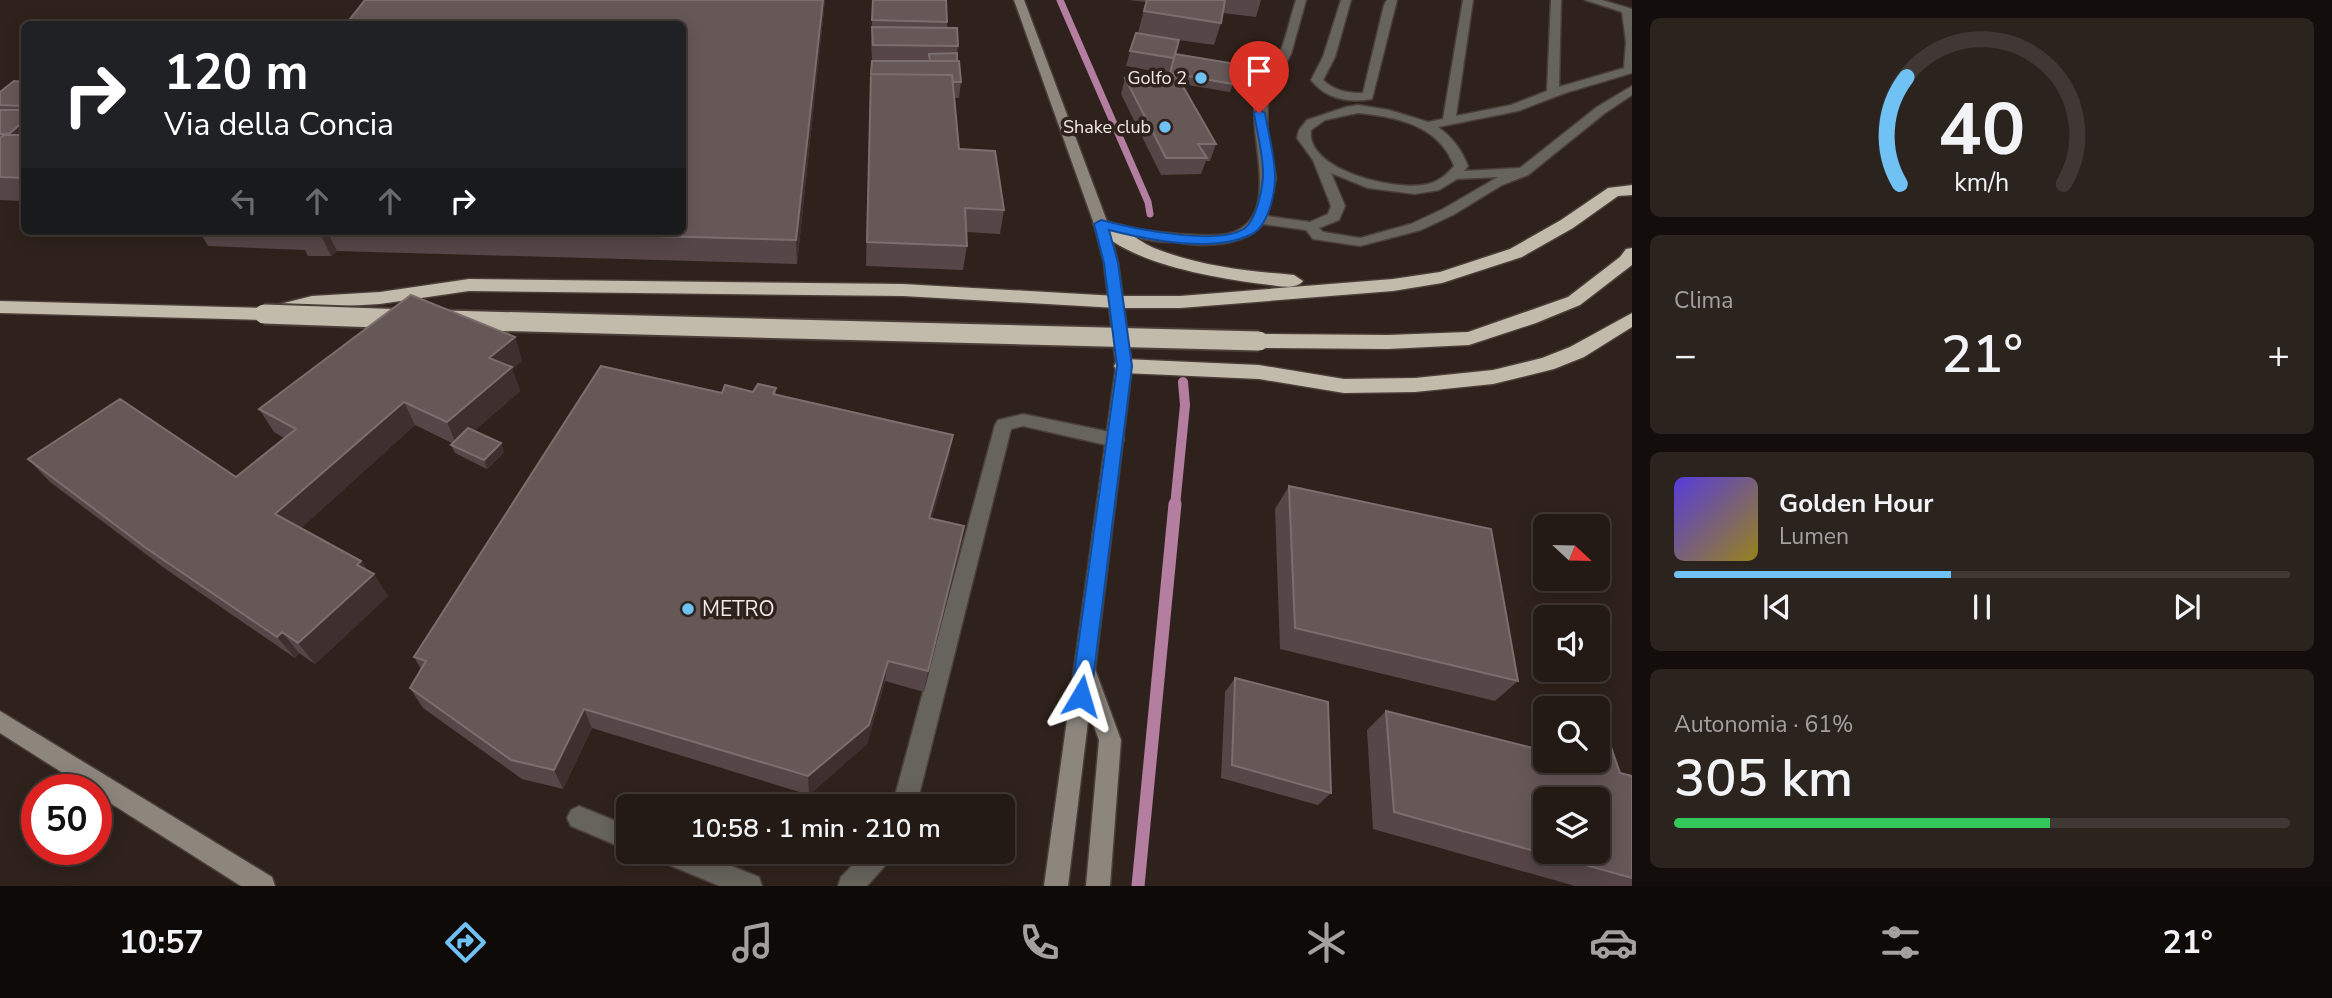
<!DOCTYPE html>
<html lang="it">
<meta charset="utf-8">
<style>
body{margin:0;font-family:"Nunito Sans",sans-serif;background:#2b231e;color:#f1f3f6;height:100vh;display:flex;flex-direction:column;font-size:26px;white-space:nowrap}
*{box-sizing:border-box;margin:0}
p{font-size:23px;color:#a3a1a0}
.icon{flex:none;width:38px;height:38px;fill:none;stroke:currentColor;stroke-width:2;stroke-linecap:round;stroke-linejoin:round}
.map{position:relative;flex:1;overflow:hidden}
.drawer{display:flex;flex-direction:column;gap:18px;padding:18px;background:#130e0c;width:700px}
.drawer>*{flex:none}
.top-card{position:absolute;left:21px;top:21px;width:665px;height:214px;border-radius:10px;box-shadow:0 4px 18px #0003,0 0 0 2px #403834;background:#202124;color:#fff;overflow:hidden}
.needle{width:46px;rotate:112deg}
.tools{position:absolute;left:1533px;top:514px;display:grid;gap:14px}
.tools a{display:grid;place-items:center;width:77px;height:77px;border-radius:10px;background:#231a15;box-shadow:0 4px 18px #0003,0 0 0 2px #403834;font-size:35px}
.speed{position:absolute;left:21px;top:774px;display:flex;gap:14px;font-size:35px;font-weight:700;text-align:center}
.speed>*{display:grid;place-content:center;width:91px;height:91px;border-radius:50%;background:#231a15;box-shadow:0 4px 18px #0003,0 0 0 2px #403834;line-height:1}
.speed .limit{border:10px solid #d22;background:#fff;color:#111}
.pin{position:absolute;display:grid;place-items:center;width:60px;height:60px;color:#fff;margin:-72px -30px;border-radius:50% 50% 50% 0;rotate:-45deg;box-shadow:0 0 7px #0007}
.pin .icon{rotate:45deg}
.me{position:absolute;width:77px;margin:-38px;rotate:7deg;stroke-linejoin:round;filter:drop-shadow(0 0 5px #0008)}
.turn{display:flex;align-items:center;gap:24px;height:147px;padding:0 28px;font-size:32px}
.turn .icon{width:91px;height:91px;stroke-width:2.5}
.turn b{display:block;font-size:49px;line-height:60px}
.lanes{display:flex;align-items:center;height:66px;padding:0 28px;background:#0003;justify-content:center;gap:35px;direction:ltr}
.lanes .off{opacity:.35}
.big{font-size:52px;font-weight:600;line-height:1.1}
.drawer .widget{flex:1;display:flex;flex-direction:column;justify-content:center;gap:10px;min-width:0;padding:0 24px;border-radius:10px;background:#2b231e}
.drawer .dial{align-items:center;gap:0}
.dial svg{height:182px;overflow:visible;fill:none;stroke:#403834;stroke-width:7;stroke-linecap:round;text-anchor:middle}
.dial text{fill:#f1f3f6;stroke:none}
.song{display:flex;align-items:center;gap:21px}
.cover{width:84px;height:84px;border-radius:10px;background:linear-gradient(135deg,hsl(250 70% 55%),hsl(50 70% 35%))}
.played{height:7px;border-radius:4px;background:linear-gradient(90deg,#70c1f4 45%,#403834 45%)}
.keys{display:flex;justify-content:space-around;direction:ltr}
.heat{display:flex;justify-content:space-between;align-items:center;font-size:38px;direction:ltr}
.charge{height:10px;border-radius:5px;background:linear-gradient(90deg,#34c759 61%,#403834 0)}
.trip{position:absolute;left:616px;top:794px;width:399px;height:70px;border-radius:10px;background:#231a15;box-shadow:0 4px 18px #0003,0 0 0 2px #403834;font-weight:600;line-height:70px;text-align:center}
.tabs{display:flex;height:112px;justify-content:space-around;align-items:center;background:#0e0a08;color:#a3a1a0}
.tabs .icon{width:49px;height:49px}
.tabs .current{color:#70c1f4}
.tabs b{font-size:32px;color:#f1f3f6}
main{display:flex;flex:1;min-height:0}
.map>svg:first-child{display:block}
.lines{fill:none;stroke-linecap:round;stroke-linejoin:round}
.stream-far2{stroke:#b47ea0;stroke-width:7}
.stream-far1{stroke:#b47ea0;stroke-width:10}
.stream{stroke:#b47ea0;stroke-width:13}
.lane-casing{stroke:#4a3e38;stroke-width:3}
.street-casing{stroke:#4a3e38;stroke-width:3}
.secondary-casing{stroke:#4a3e38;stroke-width:3}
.highway-casing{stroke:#4a3e38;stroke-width:3}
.lane{fill:#67635d;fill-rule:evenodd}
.street{fill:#67635d;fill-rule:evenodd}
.secondary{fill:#8c867d;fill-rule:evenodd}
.highway{fill:#c2baab;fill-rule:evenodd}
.highway-bridge-casing{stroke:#4a3e38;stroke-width:23;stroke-linecap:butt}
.highway-bridge{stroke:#c2baab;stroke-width:19}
.wall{fill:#564647}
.shaded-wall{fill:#3f302f}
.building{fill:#675858;stroke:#7c6e6e;stroke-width:2;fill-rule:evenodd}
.route{fill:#1a73e8;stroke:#114b97;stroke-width:2}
.poi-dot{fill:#70c1f4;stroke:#2f221c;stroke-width:2.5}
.labels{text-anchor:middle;stroke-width:7;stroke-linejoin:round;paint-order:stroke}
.far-poi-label{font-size:18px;fill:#f2e9e5;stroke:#2f221c;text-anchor:end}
.poi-label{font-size:21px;fill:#f2e9e5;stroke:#2f221c;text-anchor:start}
</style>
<main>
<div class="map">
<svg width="1632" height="886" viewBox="0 0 1632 886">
<rect width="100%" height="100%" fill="#2f221c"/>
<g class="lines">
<path class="stream-far2" d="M1060,0L1148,202L1150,214"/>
<path class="stream-far1" d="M1175,506L1185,405L1183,382"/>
<path class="stream" d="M1138,886L1175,504"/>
<defs>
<path id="lane" d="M1296,0H1306L1291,54L1268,96L1267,135L1276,178L1267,216L1310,222L1328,214L1331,206L1313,160L1297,138L1299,130L1307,120L1346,107L1358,105L1389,110L1428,122L1443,119L1463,0H1473L1456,116L1511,105L1547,91L1551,0H1561L1559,87L1624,68L1626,42L1622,12L1585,0H1602L1632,9V73L1565,93L1518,111L1438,127C1453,138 1461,149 1468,166L1464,171L1520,168L1597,107L1632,86V95L1605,113L1528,175L1502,185L1453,215L1421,230L1360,246L1313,239L1306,230L1263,224C1243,247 1201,248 1173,241V235L1178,234C1193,234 1212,237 1227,234C1284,221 1248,139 1255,100C1258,85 1271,70 1278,57C1286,40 1290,18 1296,0ZM1358,113C1397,117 1439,125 1454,166C1447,174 1440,181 1428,184C1399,192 1305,171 1311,130L1325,120ZM1331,173L1368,188L1415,194L1439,190L1457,179L1498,177L1443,209L1411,224L1360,238L1323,232L1319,228L1339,220L1345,206Z
M1341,0H1351L1335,57L1323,80C1335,91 1347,93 1363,93L1384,5L1387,0H1397L1372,99C1349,103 1326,99 1311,80L1323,57Z
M1023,414L1115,433L1121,435L1124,440L1121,445L1115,447L1023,426L1011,429L916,807H892L995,425L998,420Z
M579,806L628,826V850L571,826L567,818L571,810Z
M653,852H696L759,877L762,886H720L657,860Z
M865,852H894L890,860L867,886H838L841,877Z"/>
<path id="street" d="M1101,220L1140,230L1178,234L1185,238C1172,250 1114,232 1096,227L1094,224Z"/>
<path id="secondary" d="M1014,0H1024L1108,224L1118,263L1132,366L1095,669L1121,740L1110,886H1086L1099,740L1089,713L1068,886H1044L1116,366L1104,263L1094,224Z
M0,711L272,877L275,886H241L96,794V789H88L0,733Z"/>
<path id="highway" d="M1632,185V195L1618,196L1573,228L1522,257L1442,283L1393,291L1180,308H1117L903,296L469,291L380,304L312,308L264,320L0,313V301L264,308L312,296L380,292L469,279L903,284L1117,296H1180L1393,279L1440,272L1510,249L1561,220L1608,188Z
M1101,219C1119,224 1136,240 1154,248C1199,266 1246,271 1294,275L1303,281C1295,291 1274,285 1262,284C1215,278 1124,263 1093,224Z
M1632,248V265L1580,305L1536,323L1469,345L1388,349L1259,348L1252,346L1249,341L1252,336L1259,334L1388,335L1468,332L1568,297L1620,257L1626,249Z
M1632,313V327L1584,357L1554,369L1493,384L1415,392L1344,393L1259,379L1124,373L1117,371L1114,366L1117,361L1124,359L1259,365L1344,379L1415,378L1493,370L1542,358L1570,347Z"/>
</defs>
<use href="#lane" class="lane-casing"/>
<use href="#street" class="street-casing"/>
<use href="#secondary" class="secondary-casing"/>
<use href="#highway" class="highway-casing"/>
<use href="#lane" class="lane"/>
<use href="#street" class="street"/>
<use href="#secondary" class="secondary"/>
<use href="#highway" class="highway"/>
<defs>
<path id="highway-bridge" d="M264,314L407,319
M446,320L1259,341"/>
</defs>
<use href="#highway-bridge" class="highway-bridge-casing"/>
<use href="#highway-bridge" class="highway-bridge"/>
</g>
<path class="wall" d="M365,0H825L797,264L337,251L331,256H308L305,250L208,246L199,231H682Z
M873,0L947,22V28L958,46L957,53L961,82L959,98H955L959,149L1004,210L1000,234L966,232L967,246L963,270L866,266L870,96L872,61H929H872L871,42Z
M1129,0H1261L1256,17L1223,13L1221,23L1214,45L1179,40L1175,54L1233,84L1230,92L1182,84L1216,144L1210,161H1206L1201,174L1161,175L1121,94L1125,78L1169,76V74L1126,66L1130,51L1138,33L1146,2Z
M1261,58L1258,66L1251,76L1238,72L1241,64Z
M24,82V201L0,200V92Z
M515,337L522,361L512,369L520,391L474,431L501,443L504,452L487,469L455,453L451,445L452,443L415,425L301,528L361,561L367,570L388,596L315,664L299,653L295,658L167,570L50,482L28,459L236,477L284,438L274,432L259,409Z
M776,388V395L949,458L932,518L964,526L960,549L924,692L885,681L867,744L809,795L592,728L563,789L522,779L423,708L410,688L421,669L414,657L722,393L753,392Z
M1289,486L1518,681L1495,701L1280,649L1275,509Z
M1235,678L1331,793L1318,805L1221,778L1225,692Z
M1386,711L1541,750L1539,742L1545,737V761L1620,773L1632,776V886H1575L1373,829L1367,730Z"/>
<path class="shaded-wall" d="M823,0H825L797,264L796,240Z
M1261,58L1258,66L1251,76L1254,68Z
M24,121V147L9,134Z
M322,231H327L337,251L331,256L320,233Z
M515,337L522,361L512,369L520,391L457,446L447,422L489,358Z
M404,402L415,425L291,537L275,514Z
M953,435L949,458L926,540L929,518Z
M501,443L504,452L487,469L484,460Z
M964,526L960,549L924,692L928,671Z
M361,561L371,577L374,574L388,596L315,664L298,643L357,565Z
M282,632L299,653L295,658L277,637Z
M888,661L885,681L867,744L809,795L808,776Z
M584,709L592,728L563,789L554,770Z"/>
<path class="building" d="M365,0H823L796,240L468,231H682V24H346Z
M873,0H946L947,22L872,20Z
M1147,0H1225L1221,23L1144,11Z
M872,27L957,28L958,46L873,45Z
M1136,33L1179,40L1174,58L1130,51Z
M957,53V61H930L929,54Z
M1175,54L1236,64L1233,84L1170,73Z
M1248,55L1261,58L1254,68L1241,64Z
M872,61H959L961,82H953L952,75L871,74Z
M871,74L952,75L959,149L995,151L1004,210L965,208L967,246L867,242Z
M1177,76L1216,144H1198L1207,158H1166L1125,78Z
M14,81L24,82V106L0,105V92Z
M0,110H24V121L9,134H0Z
M4,135H24V178L0,177V138Z
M297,231H322L320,233H296Z
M411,295L515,337L489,358L512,367L447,422L404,402L275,514L361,561L357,565L374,574L298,643L282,632L277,637L146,548L28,459L120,399L236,477L296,429L259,409Z
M601,366L722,393L725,385L753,392L758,384L776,388L773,394L953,435L929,518L964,526L928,671L888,661L869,725L808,776L584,709L554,770L511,760L410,688L426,661L414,657Z
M468,428L501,443L484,460L451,445Z
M1289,486L1491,529L1518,681L1295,628Z
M1235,678L1328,702L1331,793L1232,765Z
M1386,711L1545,751V761H1598V729L1605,730L1620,773L1632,776V878L1394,812ZM1545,800H1598V852H1545Z"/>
<path class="route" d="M1259,109L1265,113C1268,133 1275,156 1275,177C1275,194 1268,226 1252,234C1214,254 1148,240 1109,230L1118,263L1132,366L1091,696L1088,702L1081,705L1074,702L1071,696L1117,366L1104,263L1094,224L1101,220C1132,228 1218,247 1245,228C1256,220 1262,191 1263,177C1264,157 1257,133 1254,113Z"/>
<g class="poi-dot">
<circle cx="1201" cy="78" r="7"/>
<circle cx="1165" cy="127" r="7"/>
<circle cx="688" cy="609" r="7"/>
</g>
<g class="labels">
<g class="far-poi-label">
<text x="1187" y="84">Golfo 2</text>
<text x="1151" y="133">Shake club</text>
</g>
<g class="poi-label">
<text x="702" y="616">METRO</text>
</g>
</g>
</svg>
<div class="tools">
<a><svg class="needle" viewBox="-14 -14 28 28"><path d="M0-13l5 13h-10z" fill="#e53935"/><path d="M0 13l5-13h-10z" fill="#a3a1a0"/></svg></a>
<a><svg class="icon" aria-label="sound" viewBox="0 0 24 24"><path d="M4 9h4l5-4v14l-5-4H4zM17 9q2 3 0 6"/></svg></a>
<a><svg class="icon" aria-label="search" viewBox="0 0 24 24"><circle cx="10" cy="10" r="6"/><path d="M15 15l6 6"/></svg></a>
<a><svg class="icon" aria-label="layers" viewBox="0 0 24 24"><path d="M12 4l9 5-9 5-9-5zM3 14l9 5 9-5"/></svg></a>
</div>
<div class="speed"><div class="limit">50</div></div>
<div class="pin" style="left:1259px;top:113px;background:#d93025"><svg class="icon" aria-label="arrive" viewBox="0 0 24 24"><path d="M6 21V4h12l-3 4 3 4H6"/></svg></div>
<svg class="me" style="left:1081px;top:696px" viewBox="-20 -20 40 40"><path d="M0-17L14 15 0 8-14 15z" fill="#1a73e8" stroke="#fff" stroke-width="4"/></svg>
<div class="trip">10:58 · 1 min · 210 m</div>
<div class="top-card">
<div class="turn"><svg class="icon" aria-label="right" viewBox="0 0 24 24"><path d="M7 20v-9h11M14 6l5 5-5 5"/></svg><div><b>120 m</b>Via della Concia</div></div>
<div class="lanes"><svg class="icon off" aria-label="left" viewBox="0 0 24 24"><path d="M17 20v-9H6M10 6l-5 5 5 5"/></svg><svg class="icon off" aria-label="ahead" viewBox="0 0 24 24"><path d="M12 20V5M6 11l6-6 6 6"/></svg><svg class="icon off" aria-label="ahead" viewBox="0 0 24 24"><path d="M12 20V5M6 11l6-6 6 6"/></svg><svg class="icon" aria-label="right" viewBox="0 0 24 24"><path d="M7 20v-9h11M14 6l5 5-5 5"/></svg></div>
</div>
</div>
<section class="drawer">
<div class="widget dial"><svg viewBox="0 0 100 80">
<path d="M14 69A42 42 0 1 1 86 69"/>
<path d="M14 69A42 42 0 0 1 17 22" stroke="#70c1f4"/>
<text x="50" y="56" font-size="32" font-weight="700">40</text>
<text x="50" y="72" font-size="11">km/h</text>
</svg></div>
<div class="widget"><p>Clima</p>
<div class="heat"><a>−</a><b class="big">21°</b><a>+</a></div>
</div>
<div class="widget">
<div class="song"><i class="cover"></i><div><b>Golden Hour</b><p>Lumen</p></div></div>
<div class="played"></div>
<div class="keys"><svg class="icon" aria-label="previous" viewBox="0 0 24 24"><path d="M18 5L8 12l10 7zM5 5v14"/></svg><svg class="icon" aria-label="pause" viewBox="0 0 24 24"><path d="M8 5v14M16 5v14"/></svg><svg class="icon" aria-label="next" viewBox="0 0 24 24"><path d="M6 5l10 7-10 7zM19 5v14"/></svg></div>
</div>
<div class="widget"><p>Autonomia · 61%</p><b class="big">305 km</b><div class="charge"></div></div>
</section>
</main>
<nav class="tabs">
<b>10:57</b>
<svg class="icon current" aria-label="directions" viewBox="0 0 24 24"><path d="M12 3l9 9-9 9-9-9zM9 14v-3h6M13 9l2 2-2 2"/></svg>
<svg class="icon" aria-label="music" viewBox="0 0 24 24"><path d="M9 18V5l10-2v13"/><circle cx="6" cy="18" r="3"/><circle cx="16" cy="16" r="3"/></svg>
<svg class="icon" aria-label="phone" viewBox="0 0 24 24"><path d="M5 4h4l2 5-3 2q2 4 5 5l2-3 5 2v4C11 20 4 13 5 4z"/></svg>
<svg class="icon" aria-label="climate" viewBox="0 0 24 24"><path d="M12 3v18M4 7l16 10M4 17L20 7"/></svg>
<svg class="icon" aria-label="car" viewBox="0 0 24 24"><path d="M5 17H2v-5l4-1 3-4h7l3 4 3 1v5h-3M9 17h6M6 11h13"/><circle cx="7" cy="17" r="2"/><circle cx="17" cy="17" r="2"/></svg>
<svg class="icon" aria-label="filters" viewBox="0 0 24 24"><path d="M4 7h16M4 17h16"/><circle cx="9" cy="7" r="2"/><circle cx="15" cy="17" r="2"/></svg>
<b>21°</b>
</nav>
